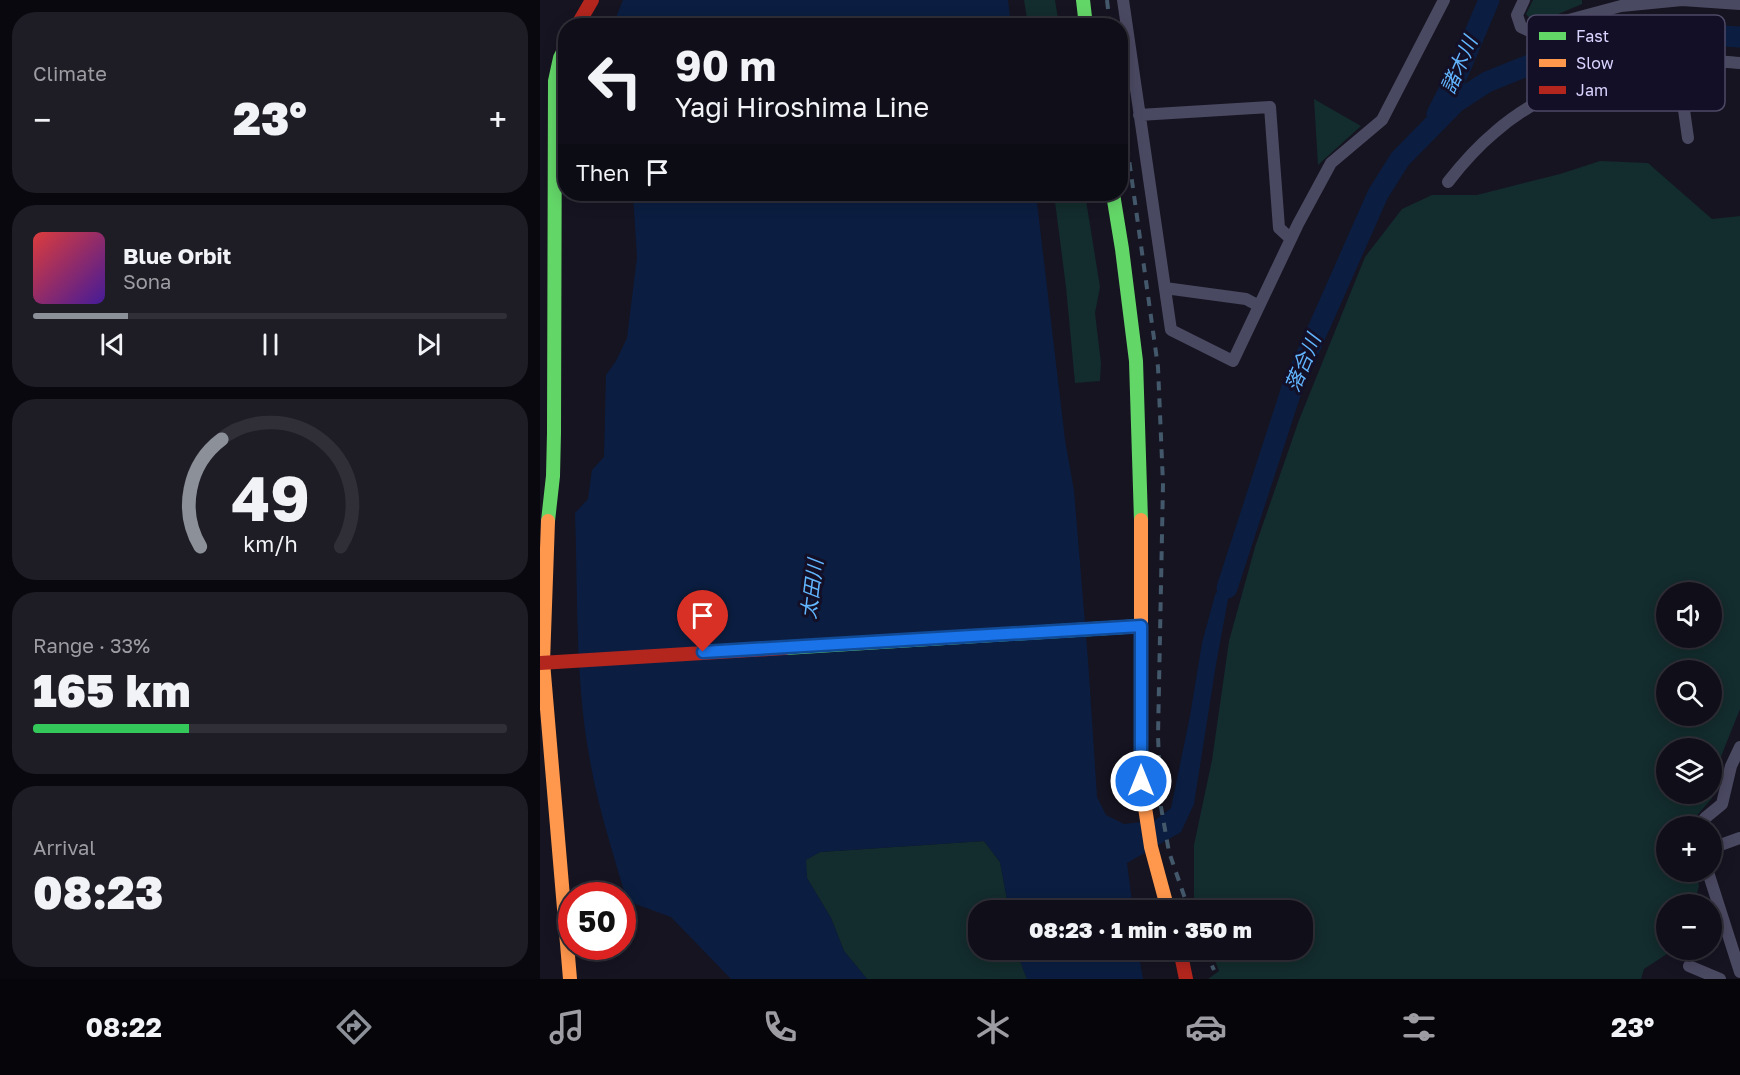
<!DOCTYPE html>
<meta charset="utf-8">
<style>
body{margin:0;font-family:"Golos Text","Noto Sans JP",sans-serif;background:#1e1d26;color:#f1f3f6;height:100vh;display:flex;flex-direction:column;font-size:22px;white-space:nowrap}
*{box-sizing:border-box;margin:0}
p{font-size:20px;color:#9c9ca2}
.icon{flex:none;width:33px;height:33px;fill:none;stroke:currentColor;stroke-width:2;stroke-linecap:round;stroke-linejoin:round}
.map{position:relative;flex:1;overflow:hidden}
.sheet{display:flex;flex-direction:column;gap:12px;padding:12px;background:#09080e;width:540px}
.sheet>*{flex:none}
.hud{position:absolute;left:18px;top:18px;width:570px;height:183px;border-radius:24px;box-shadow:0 3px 15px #0003,0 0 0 2px #302f38;background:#100f19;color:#f1f3f6;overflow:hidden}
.fabs{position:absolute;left:1116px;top:582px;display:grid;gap:12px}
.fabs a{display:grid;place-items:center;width:66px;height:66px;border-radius:50%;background:#100f19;box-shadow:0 3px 15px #0003,0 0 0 2px #302f38;font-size:30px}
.speed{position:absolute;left:18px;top:882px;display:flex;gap:12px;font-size:30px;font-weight:700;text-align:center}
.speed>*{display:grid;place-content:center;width:78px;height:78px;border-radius:50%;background:#100f19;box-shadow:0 3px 15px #0003,0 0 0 2px #302f38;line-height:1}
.speed .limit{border:9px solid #d22;background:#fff;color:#111}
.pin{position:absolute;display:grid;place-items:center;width:51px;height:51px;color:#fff;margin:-62px -26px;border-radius:50% 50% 50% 0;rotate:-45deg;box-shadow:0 0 6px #0007}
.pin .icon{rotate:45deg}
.me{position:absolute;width:66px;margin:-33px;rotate:0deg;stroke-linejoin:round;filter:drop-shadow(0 0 4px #0008)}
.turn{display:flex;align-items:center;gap:21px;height:126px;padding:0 18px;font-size:27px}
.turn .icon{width:78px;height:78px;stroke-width:2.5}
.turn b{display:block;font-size:42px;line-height:51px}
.then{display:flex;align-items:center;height:57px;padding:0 18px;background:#0003;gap:12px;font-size:22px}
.big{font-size:45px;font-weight:800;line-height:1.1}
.sheet .card{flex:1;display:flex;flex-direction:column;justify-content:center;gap:9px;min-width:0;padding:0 21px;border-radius:24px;background:#1e1d26}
.sheet .dial{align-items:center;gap:0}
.dial svg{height:156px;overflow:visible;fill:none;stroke:#302f38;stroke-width:7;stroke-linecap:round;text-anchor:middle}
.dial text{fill:#f1f3f6;stroke:none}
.song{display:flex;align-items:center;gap:18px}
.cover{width:72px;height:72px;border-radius:9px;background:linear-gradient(135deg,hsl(0 70% 55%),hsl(260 70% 35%))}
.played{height:6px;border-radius:3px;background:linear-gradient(90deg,#8c9099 20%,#302f38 20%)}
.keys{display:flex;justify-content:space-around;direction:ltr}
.heat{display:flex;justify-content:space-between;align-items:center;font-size:33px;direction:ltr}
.charge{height:9px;border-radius:4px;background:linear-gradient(90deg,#34c759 33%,#302f38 0)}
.trip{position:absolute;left:428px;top:900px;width:345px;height:60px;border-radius:24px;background:#100f19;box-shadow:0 3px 15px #0003,0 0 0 2px #302f38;font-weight:800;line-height:60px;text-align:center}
.dock{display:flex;height:96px;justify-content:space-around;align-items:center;background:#06060a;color:#9c9ca2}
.dock .icon{width:42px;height:42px}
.dock .selected{color:#8c9099}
.dock b{font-size:27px;color:#f1f3f6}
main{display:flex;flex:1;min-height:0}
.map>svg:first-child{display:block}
.green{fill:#132c2d;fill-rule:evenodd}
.water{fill:#0b1e41}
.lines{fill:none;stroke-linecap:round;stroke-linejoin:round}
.river{stroke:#0b1e41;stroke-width:21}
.street{stroke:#4a4962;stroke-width:12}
.fast{stroke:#63d668;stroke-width:14}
.slow{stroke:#ff974d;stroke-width:14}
.jam{stroke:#b3261e;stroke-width:14}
.rail{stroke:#43596b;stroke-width:4;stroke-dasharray:9 8;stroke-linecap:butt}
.route-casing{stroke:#114b97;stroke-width:15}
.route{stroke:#1a73e8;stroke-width:10}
.labels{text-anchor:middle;stroke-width:6;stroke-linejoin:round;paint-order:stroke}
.water-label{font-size:20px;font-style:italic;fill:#62b6ff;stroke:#130f26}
.key{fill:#130f26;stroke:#4e4a67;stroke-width:1.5}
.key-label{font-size:16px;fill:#d9d4ff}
</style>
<main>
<section class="sheet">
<div class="card"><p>Climate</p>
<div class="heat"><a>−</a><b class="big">23°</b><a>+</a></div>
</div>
<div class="card">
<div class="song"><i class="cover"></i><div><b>Blue Orbit</b><p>Sona</p></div></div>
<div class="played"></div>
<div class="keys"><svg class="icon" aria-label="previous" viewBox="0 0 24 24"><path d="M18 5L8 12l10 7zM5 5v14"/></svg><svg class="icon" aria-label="pause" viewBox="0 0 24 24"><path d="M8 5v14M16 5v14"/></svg><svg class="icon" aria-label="next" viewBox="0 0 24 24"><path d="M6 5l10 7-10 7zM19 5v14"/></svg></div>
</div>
<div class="card dial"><svg viewBox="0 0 100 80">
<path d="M14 69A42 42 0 1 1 86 69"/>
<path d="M14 69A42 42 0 0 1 25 14" stroke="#8c9099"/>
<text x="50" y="56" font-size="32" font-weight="700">49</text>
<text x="50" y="72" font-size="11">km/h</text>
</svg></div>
<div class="card"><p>Range · 33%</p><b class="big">165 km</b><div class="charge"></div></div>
<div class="card"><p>Arrival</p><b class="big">08:23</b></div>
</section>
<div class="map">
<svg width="1200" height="979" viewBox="0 0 1200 979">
<rect width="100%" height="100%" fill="#161421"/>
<path class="green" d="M484,0H515L519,25H488Z
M993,0H1042V4L995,24L986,14Z
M774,99L821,126L778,165Z
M1060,161L1108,163L1172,219L1200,216V709L1178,764L1172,798L1148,826H1126V872H1156L1159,886L1154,904H1126V950H1133L1104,969L1101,979H668L679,971L671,950H762V910H656L654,905V845L672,760L689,641L715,547L759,420L825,257L862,209L892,195H937L1020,174ZM1172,592V638H1126V592ZM1172,670V716H1126V670ZM1172,748V794H1126V748Z
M514,194H545L560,287L555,313L561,363L560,381L535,383L526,287Z
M444,841L460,862L469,910H438V950H476L487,979H327L304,951L291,918L267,878L265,860L280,852Z"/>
<path class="water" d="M83,0H468L471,25H73Z
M93,194H496L525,440L534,491L548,660L557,797L566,815L584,824L614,821L631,808L650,716L662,643L675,595L695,562L676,664L654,804L641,832L587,863L593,910H469L460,862L444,841L280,852L266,860L267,878L291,918L304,951L327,979H191L131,917L87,901C73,853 57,804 49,755C35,676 38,593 35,513L48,499L52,470L64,457L66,375L76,361L87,338L97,257Z
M476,950H598L603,979H487Z"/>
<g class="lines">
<path class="river" d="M897,114L919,71L949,0
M687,588L752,388L838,194L860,159L916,102L947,82L1019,53L1090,34L1137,33L1200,37"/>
<path class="street" d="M583,0L631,330L693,361L758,224L791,163L842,120L904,0
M984,0L977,15L981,27L994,33L1025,21L1081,6L1142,0L1200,4
M1123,61L1124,68L1143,103L1148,138
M599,115L730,107L739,228L751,239
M908,182C922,164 937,147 955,132C998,94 1065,68 1122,61C1147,58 1175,61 1200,63
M625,288L706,299L719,306
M1159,826L1165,818L1182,804L1191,766L1200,747
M1172,848L1200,838
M1168,872L1200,972
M1149,966L1180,979"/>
<path class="fast" d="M543,0L546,26
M573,194L582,249L596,361L601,520
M8,521L13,476L14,433L15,81L20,58L26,46
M245,648L601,626"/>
<path class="slow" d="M601,520V781L611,847L628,910
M8,521L3,662L30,979"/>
<path class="jam" d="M37,26L52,0
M0,663L245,648
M640,950L646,979"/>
<path class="rail" d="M567,0L570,26
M580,95L618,367L623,484L618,736L621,807L629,852L649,910
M665,950L674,970"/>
</g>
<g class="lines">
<defs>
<path id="route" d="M163,652L601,626V781"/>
</defs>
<use href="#route" class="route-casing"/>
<use href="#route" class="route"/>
</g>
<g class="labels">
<g class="water-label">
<text transform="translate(919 65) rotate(-66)" y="7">諸木川</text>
<text transform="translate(763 363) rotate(-67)" y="7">落合川</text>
<text transform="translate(272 589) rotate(-83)" y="7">太田川</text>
</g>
</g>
<rect x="987" y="15" width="198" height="96" rx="9" class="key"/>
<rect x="999" y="32" width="27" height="8" fill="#63d668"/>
<rect x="999" y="59" width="27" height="8" fill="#ff974d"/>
<rect x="999" y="86" width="27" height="8" fill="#b3261e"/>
<g class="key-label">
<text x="1036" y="42">Fast</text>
<text x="1036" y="69">Slow</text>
<text x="1036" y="96">Jam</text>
</g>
</svg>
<div class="fabs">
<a><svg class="icon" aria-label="sound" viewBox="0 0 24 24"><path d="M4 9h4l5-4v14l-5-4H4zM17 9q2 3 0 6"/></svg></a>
<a><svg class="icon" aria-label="search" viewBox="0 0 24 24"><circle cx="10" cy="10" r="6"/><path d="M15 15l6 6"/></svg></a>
<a><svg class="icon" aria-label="layers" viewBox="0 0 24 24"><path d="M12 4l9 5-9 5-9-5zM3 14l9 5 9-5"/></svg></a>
<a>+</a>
<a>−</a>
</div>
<div class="speed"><div class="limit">50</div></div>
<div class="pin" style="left:163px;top:652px;background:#d93025"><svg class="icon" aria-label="arrive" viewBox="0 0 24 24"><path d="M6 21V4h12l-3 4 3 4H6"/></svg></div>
<svg class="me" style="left:601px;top:781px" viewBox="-20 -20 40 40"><circle r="17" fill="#1a73e8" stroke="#fff" stroke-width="3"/><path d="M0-11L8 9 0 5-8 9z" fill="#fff"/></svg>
<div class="trip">08:23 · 1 min · 350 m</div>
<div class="hud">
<div class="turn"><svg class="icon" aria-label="left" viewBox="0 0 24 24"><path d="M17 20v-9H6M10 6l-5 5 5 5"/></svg><div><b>90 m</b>Yagi Hiroshima Line</div></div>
<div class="then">Then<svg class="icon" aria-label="arrive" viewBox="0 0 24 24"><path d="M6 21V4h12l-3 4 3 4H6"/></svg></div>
</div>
</div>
</main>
<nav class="dock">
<b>08:22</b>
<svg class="icon selected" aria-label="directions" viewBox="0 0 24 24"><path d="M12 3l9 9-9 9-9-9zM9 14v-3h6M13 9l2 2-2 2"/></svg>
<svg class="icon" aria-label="music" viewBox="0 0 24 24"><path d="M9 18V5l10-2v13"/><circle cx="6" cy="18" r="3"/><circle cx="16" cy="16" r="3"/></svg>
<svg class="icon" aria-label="phone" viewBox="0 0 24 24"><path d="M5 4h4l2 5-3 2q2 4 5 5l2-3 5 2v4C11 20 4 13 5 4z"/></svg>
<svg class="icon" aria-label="climate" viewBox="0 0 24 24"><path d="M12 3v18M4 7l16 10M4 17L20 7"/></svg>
<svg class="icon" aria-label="car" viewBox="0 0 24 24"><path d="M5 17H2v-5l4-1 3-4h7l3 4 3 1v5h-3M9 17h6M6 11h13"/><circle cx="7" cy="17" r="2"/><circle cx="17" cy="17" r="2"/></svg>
<svg class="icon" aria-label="filters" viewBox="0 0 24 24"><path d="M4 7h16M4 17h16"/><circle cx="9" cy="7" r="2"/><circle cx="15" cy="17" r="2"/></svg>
<b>23°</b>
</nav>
